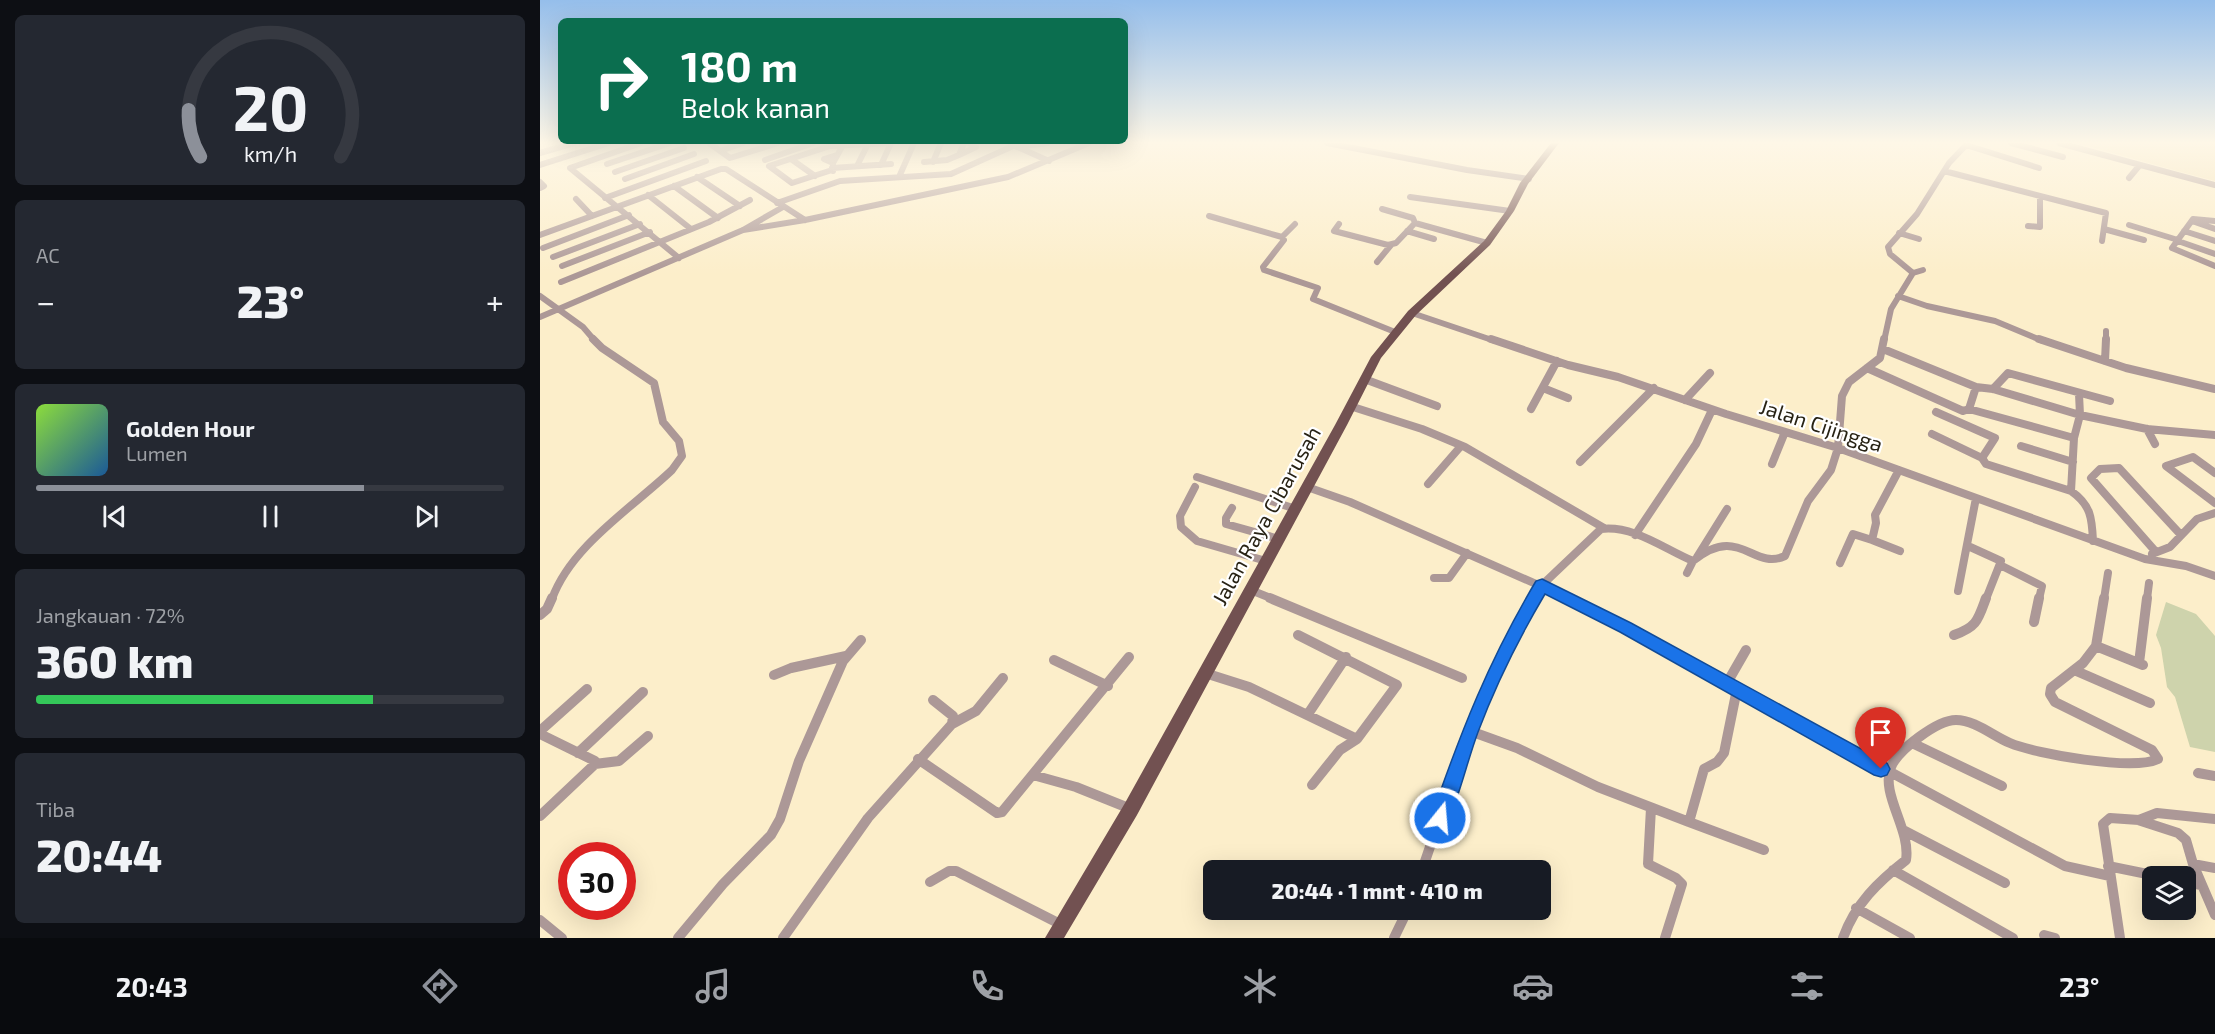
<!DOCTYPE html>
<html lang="id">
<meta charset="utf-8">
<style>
body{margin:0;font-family:"Exo 2",sans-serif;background:#242831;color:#f1f3f6;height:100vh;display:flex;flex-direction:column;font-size:22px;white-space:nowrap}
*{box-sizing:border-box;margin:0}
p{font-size:20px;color:#9ea1a6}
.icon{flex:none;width:33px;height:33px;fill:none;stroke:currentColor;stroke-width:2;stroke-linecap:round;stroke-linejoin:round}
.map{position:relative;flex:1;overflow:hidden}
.details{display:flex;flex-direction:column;gap:15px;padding:15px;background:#0d0f14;width:540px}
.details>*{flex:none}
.top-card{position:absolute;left:18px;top:18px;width:570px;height:126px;border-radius:9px;box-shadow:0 6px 24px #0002;background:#0b6e4f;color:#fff;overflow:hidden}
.controls{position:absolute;left:1602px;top:866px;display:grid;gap:12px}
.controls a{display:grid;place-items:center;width:54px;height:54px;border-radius:9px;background:#171b24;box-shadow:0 6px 24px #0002;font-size:30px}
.speed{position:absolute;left:18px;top:842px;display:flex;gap:12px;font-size:30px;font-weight:700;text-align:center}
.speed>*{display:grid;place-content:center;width:78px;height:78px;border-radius:50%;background:#171b24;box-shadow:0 6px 24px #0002;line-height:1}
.speed .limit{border:9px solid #d22;background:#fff;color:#111}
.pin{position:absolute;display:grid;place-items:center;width:51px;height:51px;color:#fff;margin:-62px -26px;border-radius:50% 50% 50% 0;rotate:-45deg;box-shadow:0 0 6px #0007}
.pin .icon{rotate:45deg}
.me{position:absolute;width:66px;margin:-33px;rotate:17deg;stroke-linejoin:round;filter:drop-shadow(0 0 4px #0008)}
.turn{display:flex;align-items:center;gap:21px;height:126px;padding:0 24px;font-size:27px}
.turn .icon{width:78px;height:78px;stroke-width:2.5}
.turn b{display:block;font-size:42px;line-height:51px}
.big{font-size:45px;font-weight:800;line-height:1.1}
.details .tile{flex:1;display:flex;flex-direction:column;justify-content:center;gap:9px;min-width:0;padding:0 21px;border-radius:9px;background:#242831}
.details .dial{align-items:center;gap:0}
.dial svg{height:156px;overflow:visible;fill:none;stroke:#363941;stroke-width:7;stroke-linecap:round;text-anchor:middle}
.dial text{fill:#f1f3f6;stroke:none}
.song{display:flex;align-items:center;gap:18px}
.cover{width:72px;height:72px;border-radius:9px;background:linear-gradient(135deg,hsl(90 70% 55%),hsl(210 70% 35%))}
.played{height:6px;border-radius:3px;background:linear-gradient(90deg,#8c9099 70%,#363941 70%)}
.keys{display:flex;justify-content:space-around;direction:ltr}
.heat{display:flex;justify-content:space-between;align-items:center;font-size:33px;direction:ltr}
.charge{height:9px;border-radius:4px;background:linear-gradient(90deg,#34c759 72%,#363941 0)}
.trip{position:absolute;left:663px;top:860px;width:348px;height:60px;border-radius:9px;background:#171b24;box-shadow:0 6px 24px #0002;font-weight:800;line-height:60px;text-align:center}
.tab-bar{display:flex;height:96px;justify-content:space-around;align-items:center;background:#090b0e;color:#9ea1a6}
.tab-bar .icon{width:42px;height:42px}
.tab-bar .selected{color:#8c9099}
.tab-bar b{font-size:27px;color:#f1f3f6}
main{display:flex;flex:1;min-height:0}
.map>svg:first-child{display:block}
.built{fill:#f3e2b7}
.green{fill:#ced3ac}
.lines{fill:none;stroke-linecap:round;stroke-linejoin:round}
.minor-far2{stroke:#ac9897;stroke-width:6}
.minor-far1{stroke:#ac9897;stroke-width:8}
.minor{stroke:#ac9897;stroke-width:10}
.primary{fill:#725151;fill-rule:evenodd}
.route{fill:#1a73e8;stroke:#114b97;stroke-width:1.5}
.labels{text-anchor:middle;stroke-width:4.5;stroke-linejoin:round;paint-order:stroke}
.street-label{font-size:21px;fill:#282315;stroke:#fff}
</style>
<main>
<section class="details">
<div class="tile dial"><svg viewBox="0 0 100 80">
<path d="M14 69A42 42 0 1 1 86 69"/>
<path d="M14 69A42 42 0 0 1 8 45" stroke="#8c9099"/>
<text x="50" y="56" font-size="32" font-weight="700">20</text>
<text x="50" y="72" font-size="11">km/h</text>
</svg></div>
<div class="tile"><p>AC</p>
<div class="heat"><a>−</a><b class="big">23°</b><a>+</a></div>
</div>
<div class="tile">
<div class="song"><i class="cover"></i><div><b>Golden Hour</b><p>Lumen</p></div></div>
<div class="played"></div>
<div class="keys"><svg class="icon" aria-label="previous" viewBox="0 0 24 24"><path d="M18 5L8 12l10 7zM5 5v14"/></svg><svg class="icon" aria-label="pause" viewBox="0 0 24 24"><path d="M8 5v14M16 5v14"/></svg><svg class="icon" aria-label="next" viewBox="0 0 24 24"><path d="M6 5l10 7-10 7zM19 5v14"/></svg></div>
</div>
<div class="tile"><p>Jangkauan · 72%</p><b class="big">360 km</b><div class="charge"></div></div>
<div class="tile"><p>Tiba</p><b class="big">20:44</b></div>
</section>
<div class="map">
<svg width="1675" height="938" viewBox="0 0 1675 938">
<rect width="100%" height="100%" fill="#fceeca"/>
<path class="built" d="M1537,143H1675V181L1641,172Z"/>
<path class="green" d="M1626,602L1656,614L1675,636V752L1650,747L1635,697L1627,687L1621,648L1616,635Z"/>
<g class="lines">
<path class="minor-far2" d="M101,143L30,168L139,258
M169,143L190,158L238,143
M787,143L927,170L989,179
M1471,143L1523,157
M1519,143L1675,185
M471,144L509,161
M1426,145L1499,168
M477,147L508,143
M180,151L203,143
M0,153L34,143
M419,155L436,147L429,143
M251,159L275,176
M225,160L273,143
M384,162L407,160L419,155L424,143
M393,162L401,143
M293,163L284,159L297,155
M67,164L130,143
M0,165L69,143
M341,165L351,143
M317,166L328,144
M292,168L351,164
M292,170L252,183L229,166L290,146L350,143
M293,171V163L303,145
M1404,171L1566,213L1562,241
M75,172L144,148
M157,177L200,206
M359,177L374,143
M1589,178L1599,166
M85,179L154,154
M0,182L4,186L0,188
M134,186L178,218
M108,195L151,229
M870,197L970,211
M65,198L166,161
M36,199L52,216
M237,203L300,181L411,174L473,146
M842,209L873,218L875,223
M669,216L742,237L744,240L723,267L724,270L778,288L773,299L855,332
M1652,221L1675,229
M1675,221L1653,219L1632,248L1675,266
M799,224L794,231L848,245L856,243L875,223L947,243
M1589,225L1638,240
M1488,226L1500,227V197
M1564,229L1604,240
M203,230L265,220L468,177L549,143
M867,231L894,239
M1644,231L1675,241
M1359,233L1379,239
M0,235L181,169H186L265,220
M742,237L755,224
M1638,241L1675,254
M3,248L89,215
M13,257L100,224
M837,262L851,245
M22,266L110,232
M1373,273L1383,270
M21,282L169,222L210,200
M0,296L43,327L55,341
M1358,296L1387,306L1455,321L1503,341
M872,313L955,341
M0,317L203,230L243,207
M1344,341L1351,309L1373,273L1350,254L1348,247L1377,214L1409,163L1428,143
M1566,341V331"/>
<path class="minor-far1" d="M951,339L1028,365L1078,377L1186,414L1298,448L1605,559L1646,566L1675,576
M1499,339L1586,368L1675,389
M1343,349L1436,387L1453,389L1540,415L1607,429L1675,435
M1565,361L1566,339
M1327,368L1423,411L1429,409L1534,438
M827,380L897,406
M1003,388L1028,398
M1453,389L1468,373L1570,401
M1539,394L1540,415L1534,438L1531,491C1551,505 1552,518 1553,541
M1145,400L1170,373
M813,407L882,429L925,447L1064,528
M991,409L1017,361
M1429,409L1436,387
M1396,412L1455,438L1442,458L1446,464L1531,491
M1607,429L1615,444
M1392,434L1442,458
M1481,446L1533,462
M1040,462L1114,388
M1232,464L1245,432
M1359,470L1335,515L1336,523L1332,540L1360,551
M1675,473L1653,457L1626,466L1675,503
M657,477L756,509
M888,484L921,446
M655,487L640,516L641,527L657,541L726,561
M770,488L810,502L1030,599
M692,508L686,518V524L739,539
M1095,535L1156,444L1172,410
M1428,546L1461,561L1446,599
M1616,552L1551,478L1560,469L1579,468L1641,535
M1612,554L1630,547L1657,519L1675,513
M1157,557L1187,509
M1300,563L1313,534L1332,540
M1460,565L1502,586L1499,599
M1147,573L1153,561
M894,578H909L927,553
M713,591L733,599
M1418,591L1436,498
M12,599C31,546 92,508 132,470L142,456L139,441L123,422L114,383L62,348L53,339
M994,599L1002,585L1061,529C1094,525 1124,549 1153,561C1200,523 1212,571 1245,556L1268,501L1291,470L1298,448L1302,396L1309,382L1340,358L1344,339
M1564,599L1568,573
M1607,599L1609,583"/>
<path class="minor" d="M730,598L922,678
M1027,598L1525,866L1570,876
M0,615L7,609L12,598
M1494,622L1499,598
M1414,635C1437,627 1438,620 1446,598
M1556,646L1603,665
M514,660L568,686
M1599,663L1607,598
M1534,670L1610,703
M668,674L709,687L817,739L857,685L758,635
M234,675L251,668L306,656
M1187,683L1206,650
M768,714L806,657
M412,724L436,711L463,678
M0,731L47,689
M930,731L977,748L1058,787L1149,822L1164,769L1177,762L1184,753L1197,689
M0,734L55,761V764L0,816
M1372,743L1462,786
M38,753L103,692
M378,759L457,813L462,812L589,657
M55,764L79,761L108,736
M1658,773L1675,776
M493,775L536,787L591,809
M772,785L800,750L817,739
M1111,808L1108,864L1136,878L1142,884L1125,938
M1598,820L1638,833L1646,840L1653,864L1675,915
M1149,822L1224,850
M1363,830L1465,883
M1653,864L1675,868
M1568,866L1617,876
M882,870C914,777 945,683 994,598
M1353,870L1473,938
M390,882L409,871H416L522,925
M1646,882L1661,885
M1316,908L1370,938
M0,920L22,938
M1504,935L1515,938
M138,938L183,884L231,835L240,819L259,761L303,661L321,640
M243,938L328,818L412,724L413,716L393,700
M854,938L868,909
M1303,938C1315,904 1338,882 1366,860C1371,829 1340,794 1351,767C1358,750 1397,720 1416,720C1435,720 1453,736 1470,743C1496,754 1593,771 1618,759L1612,750L1515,702L1510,694L1511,688L1543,663L1556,646L1564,598
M1580,938L1563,824L1570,818L1599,820L1617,813L1675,819"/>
<path class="primary" d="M1011,143H1019L988,184L974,211L950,245L876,315L841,358L807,425L597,815L524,938H505L585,803L795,425L831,357L868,311L944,241L966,211L980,183Z"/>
</g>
<linearGradient id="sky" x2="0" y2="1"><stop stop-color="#95beeb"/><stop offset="0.52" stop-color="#fef7e7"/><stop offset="1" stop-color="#fef7e7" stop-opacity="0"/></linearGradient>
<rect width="1675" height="274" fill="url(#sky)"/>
<path class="route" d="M1002,579L1091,623L1347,763L1350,769L1347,775L1341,777L1334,775L1080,632L1005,594C979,638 956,684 938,732C927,762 920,794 907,824L900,827L894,824L891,818C921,731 949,660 996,581Z"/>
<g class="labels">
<g class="street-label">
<text transform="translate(1281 426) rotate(18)" y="7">Jalan Cijingga</text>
<text transform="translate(727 516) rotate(-61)" y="7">Jalan Raya Cibarusah</text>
</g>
</g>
</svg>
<div class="controls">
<a><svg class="icon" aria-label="layers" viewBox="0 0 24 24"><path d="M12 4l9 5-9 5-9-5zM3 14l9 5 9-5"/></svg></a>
</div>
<div class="speed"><div class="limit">30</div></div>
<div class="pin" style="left:1341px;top:769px;background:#d93025"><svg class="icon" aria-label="arrive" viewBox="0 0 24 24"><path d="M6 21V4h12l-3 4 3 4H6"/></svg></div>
<svg class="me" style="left:900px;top:818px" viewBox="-20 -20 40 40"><circle r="17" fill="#1a73e8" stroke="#fff" stroke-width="3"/><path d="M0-11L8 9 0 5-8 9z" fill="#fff"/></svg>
<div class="trip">20:44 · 1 mnt · 410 m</div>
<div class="top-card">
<div class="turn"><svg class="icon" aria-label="right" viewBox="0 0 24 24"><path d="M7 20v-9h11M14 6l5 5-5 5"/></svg><div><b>180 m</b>Belok kanan</div></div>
</div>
</div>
</main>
<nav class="tab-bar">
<b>20:43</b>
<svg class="icon selected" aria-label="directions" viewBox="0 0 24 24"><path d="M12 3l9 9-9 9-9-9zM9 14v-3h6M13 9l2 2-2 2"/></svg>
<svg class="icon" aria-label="music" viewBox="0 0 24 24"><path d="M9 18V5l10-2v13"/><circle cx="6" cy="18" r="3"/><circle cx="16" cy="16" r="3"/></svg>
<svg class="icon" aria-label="phone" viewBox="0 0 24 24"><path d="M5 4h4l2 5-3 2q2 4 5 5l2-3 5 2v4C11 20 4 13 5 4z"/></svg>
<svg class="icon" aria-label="climate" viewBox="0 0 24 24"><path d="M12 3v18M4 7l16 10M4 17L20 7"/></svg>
<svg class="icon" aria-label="car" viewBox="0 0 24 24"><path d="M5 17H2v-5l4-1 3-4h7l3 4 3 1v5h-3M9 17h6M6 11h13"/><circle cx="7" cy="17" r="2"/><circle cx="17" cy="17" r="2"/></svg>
<svg class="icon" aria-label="filters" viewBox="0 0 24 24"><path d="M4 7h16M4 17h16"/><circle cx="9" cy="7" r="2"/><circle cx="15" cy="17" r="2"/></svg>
<b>23°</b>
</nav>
